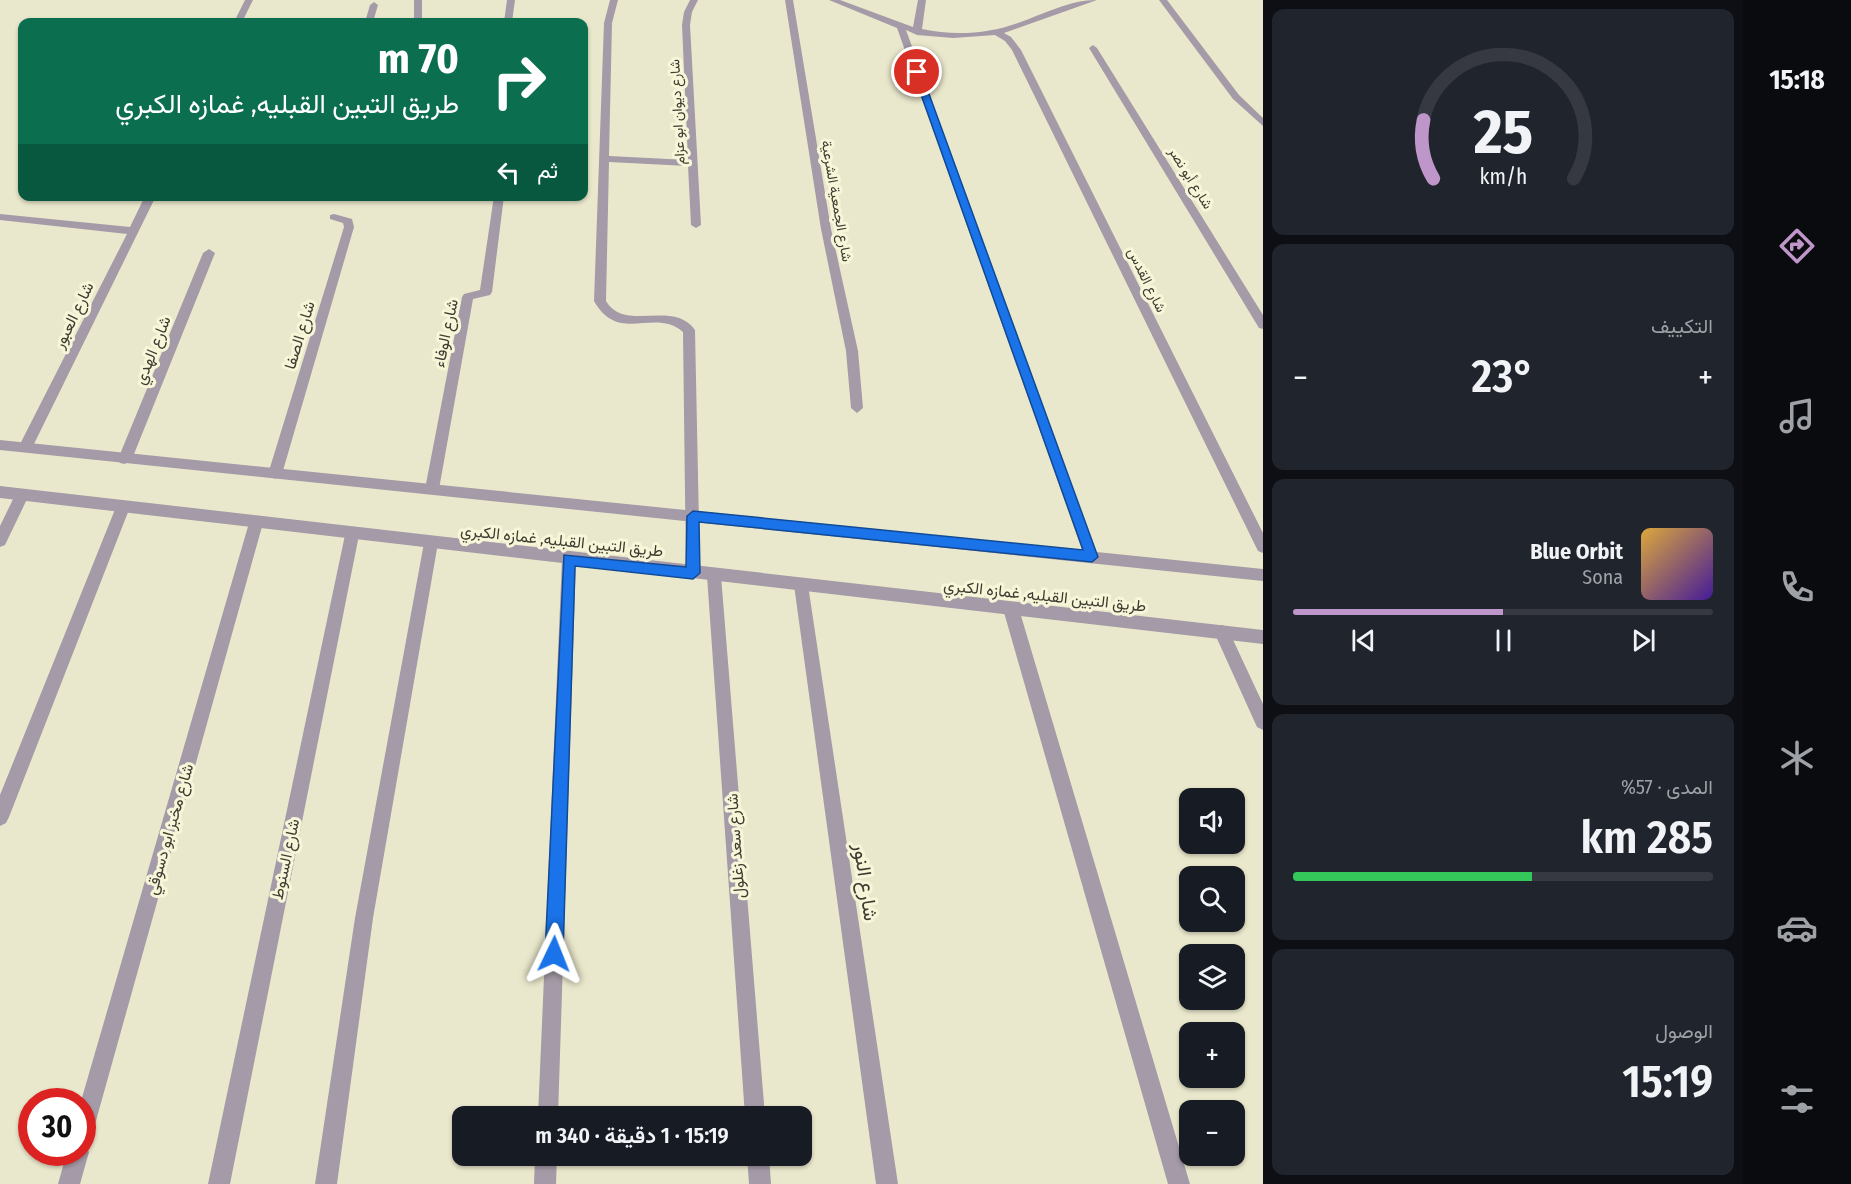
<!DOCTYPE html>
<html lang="ar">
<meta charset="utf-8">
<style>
body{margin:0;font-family:"Fira Sans Condensed",Vazirmatn,sans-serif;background:#20242c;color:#f1f3f6;direction:rtl;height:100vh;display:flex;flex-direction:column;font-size:22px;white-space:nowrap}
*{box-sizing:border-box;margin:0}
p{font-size:20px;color:#9ea1a6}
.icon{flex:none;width:33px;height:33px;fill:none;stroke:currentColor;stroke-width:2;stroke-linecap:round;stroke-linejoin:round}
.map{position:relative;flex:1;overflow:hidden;direction:ltr}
.details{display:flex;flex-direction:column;gap:9px;padding:9px;background:#0d0f14;width:480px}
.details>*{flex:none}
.top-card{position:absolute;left:18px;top:18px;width:570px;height:183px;border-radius:12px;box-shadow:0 2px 4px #0004;direction:rtl;background:#0b6e4f;color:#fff;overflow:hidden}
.buttons{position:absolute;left:1179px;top:788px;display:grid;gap:12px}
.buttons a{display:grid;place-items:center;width:66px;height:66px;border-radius:12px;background:#171b24;box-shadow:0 2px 4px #0004;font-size:30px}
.speed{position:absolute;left:18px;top:1088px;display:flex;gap:12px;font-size:30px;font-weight:700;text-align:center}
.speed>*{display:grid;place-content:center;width:78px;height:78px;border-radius:50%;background:#171b24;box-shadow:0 2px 4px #0004;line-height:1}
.speed .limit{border:9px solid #d22;background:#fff;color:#111}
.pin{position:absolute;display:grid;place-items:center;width:51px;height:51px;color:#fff;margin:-26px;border:3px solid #fff;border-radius:50%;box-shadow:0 2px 6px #0007}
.me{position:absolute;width:66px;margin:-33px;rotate:2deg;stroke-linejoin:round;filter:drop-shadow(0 0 4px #0008)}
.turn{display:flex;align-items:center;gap:21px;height:126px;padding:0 30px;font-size:27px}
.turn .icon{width:78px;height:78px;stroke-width:2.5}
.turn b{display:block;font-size:42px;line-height:51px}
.then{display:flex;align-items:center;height:57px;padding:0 30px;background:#0003;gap:12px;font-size:22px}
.big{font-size:45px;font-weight:600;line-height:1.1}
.details .card{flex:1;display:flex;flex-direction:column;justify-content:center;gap:9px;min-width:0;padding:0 21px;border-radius:12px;background:#20242c}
.details .dial{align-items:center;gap:0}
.dial svg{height:156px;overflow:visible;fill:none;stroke:#363941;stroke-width:7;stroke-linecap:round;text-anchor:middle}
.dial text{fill:#f1f3f6;stroke:none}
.song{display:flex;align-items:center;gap:18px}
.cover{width:72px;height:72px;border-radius:9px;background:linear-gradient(135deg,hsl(40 70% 55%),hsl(260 70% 35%))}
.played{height:6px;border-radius:3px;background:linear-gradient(90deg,#bf96c9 50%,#363941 50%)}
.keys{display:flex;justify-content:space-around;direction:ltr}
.heat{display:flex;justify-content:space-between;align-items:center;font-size:33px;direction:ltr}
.charge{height:9px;border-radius:4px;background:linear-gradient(90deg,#34c759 57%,#363941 0)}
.trip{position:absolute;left:452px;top:1106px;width:360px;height:60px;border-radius:12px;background:#171b24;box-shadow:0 2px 4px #0004;font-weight:600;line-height:60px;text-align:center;direction:rtl}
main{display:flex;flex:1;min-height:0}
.menu{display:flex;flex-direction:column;width:108px;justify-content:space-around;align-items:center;background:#090b0e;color:#9ea1a6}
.menu .icon{width:42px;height:42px}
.menu .on{color:#bf96c9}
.menu b{font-size:27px;color:#f1f3f6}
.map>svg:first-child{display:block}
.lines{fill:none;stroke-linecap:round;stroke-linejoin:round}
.minor{fill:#a59aa7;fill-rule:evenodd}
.tertiary{fill:#a59aa7;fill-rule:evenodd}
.route{fill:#1a73e8;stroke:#114b97;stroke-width:1.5}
.labels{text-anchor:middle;stroke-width:6;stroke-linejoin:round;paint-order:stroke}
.far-street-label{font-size:14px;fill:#3d3c31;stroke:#f8f6d9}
.street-label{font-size:16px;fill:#3d3c31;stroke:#f8f6d9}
.near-street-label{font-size:20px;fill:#3d3c31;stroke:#f8f6d9}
</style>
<main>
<nav class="menu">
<b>15:18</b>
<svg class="icon on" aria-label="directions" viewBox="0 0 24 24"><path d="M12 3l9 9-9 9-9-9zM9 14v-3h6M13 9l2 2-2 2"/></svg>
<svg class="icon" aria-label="music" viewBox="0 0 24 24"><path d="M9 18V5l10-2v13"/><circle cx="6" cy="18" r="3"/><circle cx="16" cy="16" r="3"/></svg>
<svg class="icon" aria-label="phone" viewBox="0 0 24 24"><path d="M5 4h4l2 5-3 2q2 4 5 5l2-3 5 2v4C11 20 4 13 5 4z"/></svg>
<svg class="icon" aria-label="climate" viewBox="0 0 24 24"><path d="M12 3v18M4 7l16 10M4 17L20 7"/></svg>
<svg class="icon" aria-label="car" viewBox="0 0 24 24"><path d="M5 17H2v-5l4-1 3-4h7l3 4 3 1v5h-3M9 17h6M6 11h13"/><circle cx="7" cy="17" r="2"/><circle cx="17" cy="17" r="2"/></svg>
<svg class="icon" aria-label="filters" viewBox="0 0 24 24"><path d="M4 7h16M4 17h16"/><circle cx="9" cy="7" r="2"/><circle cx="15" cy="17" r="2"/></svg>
</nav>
<section class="details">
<div class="card dial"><svg viewBox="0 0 100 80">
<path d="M14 69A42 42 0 1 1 86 69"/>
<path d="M14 69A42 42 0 0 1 9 39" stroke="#bf96c9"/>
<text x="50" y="56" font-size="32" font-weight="700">25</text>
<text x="50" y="72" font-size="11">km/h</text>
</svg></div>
<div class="card"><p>التكييف</p>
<div class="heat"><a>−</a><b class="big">23°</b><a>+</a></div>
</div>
<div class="card">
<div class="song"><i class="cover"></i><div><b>Blue Orbit</b><p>Sona</p></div></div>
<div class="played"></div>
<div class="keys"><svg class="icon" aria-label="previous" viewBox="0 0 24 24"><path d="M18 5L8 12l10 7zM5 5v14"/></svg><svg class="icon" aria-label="pause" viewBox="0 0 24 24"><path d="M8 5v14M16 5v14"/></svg><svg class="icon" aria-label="next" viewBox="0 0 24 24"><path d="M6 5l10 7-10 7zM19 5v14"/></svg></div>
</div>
<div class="card"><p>المدى · 57%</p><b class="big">285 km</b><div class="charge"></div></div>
<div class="card"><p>الوصول</p><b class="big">15:19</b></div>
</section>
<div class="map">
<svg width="1263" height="1184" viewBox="0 0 1263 1184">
<rect width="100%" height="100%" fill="#eae8cc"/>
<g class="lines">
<path class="minor" d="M245,0H253L242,22H234Z
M414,0H422V22H414Z
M507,0H515L512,22H504Z
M610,0H618L612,23L609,156L688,160L682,25L684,12L690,0H698L692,12L690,25L701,225L696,228L691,225L688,166L609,162L606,301C625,333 673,299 695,330L700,573L698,577H688L686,573L683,332C654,307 619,345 594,301L604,23Z
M785,0H793L831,229L858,351L863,408L857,413L851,408L846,351L821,229Z
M829,0H840L913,27L918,0H926L922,29C954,36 987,34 1018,23C1044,14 1069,0 1097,0L1004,33L1011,37L1021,50L1263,533V553L1258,551L1012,50L1005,41L995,35L953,38L917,35L906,30L1098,557L1096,561H1086L897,28Z
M1159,0H1167L1239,95L1263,118V126L1233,99Z
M374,2L378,5L373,22H365L370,5Z
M1093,45L1097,48L1263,315V329L1259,328L1089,48Z
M145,196H156L32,448L30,452H20L18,448L127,234L0,220V214L130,227Z
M494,196H504L492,292L490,295L473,299L439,489L432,494L425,489L462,297L464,294L480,290Z
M334,214L352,219L354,227L282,474L275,479L268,474L344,227L343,223L330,219V215Z
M209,249L215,253L132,459L125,464L120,463L118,459L203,253Z
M22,489L29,495L5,545L0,547V526L17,491Z
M123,501L130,507L9,817L6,823L0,826V795L116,507Z
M256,517L263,523L92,1135L89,1142L85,1144L89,1152L80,1184H58L67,1152H82L81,1101L249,523Z
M352,529L357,531L359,535L230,1184H208L345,535L347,531Z
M431,537L436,539L438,543L373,918L337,1184H315L355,918L424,543L426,539Z
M569,553L574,555L576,559L558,1116H538L562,559L564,555Z
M714,570L719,572L721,576L765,1116H745L707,576L709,572Z
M801,579L806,581L808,585L898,1184H876L794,585L796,581Z
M1011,602L1016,604L1019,609L1190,1184H1168L1003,609L1006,604Z
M1222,625L1227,627L1263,704V730L1257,727L1214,632L1217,627Z
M535,1155H557L556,1184H534Z
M747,1155H769L771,1184H749Z"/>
<path class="tertiary" d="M0,440L1263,569V581L0,450Z
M0,486L1263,630V644L0,498Z"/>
</g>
<path class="route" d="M917,70L921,72L1098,557L1092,562L699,522L700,573L693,579L575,566L563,954L560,960L554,962L548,960L545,954L564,555L686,567L687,516L693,511L1083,550L913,72Z"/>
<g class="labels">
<g class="far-street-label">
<text transform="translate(677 112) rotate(-93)" y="5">شارع ديوان ابو عزام</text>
<text transform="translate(1191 178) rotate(58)" y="5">شارع أبو نصر</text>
<text transform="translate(837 201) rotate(80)" y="5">شارع الجمعية الشرعية</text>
<text transform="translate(1147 280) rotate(64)" y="5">شارع القدس</text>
</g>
<g class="street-label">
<text transform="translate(73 315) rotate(-64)" y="6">شارع العبور</text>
<text transform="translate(445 333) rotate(-78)" y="6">شارع الوفاء</text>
<text transform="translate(299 335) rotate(-73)" y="6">شارع الصفا</text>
<text transform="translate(152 350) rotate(-68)" y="6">شارع الهدي</text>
<text transform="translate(562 540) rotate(6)" y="6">طريق التبين القبليه, غمازه الكبري</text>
<text transform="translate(1045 595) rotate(6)" y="6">طريق التبين القبليه, غمازه الكبري</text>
<text transform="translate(169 829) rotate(-74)" y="6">شارع مخبز ابو دسوقي</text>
<text transform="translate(735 846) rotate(-94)" y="6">شارع سعد زغلول</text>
<text transform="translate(285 859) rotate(-78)" y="6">شارع السنوط</text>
</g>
<g class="near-street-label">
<text transform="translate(866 882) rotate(82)" y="7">شارع النور</text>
</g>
</g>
</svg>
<div class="buttons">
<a><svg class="icon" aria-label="sound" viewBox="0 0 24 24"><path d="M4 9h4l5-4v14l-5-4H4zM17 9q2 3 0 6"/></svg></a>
<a><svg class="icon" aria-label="search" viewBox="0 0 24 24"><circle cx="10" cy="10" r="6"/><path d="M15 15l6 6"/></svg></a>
<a><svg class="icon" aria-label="layers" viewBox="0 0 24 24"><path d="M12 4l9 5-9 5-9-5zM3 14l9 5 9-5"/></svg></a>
<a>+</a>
<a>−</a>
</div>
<div class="speed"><div class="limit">30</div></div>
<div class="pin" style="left:917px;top:72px;background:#d93025"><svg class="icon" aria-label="arrive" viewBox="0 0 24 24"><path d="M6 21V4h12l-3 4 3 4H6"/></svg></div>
<svg class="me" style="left:554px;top:954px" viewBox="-20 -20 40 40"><path d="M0-17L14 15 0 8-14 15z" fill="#1a73e8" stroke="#fff" stroke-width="4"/></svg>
<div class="trip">15:19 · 1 دقيقة · 340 m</div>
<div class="top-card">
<div class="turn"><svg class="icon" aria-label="right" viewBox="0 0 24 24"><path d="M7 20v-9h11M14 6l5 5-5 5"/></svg><div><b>70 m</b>طريق التبين القبليه, غمازه الكبري</div></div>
<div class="then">ثم<svg class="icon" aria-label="left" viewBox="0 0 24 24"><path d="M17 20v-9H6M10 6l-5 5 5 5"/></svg></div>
</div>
</div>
</main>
